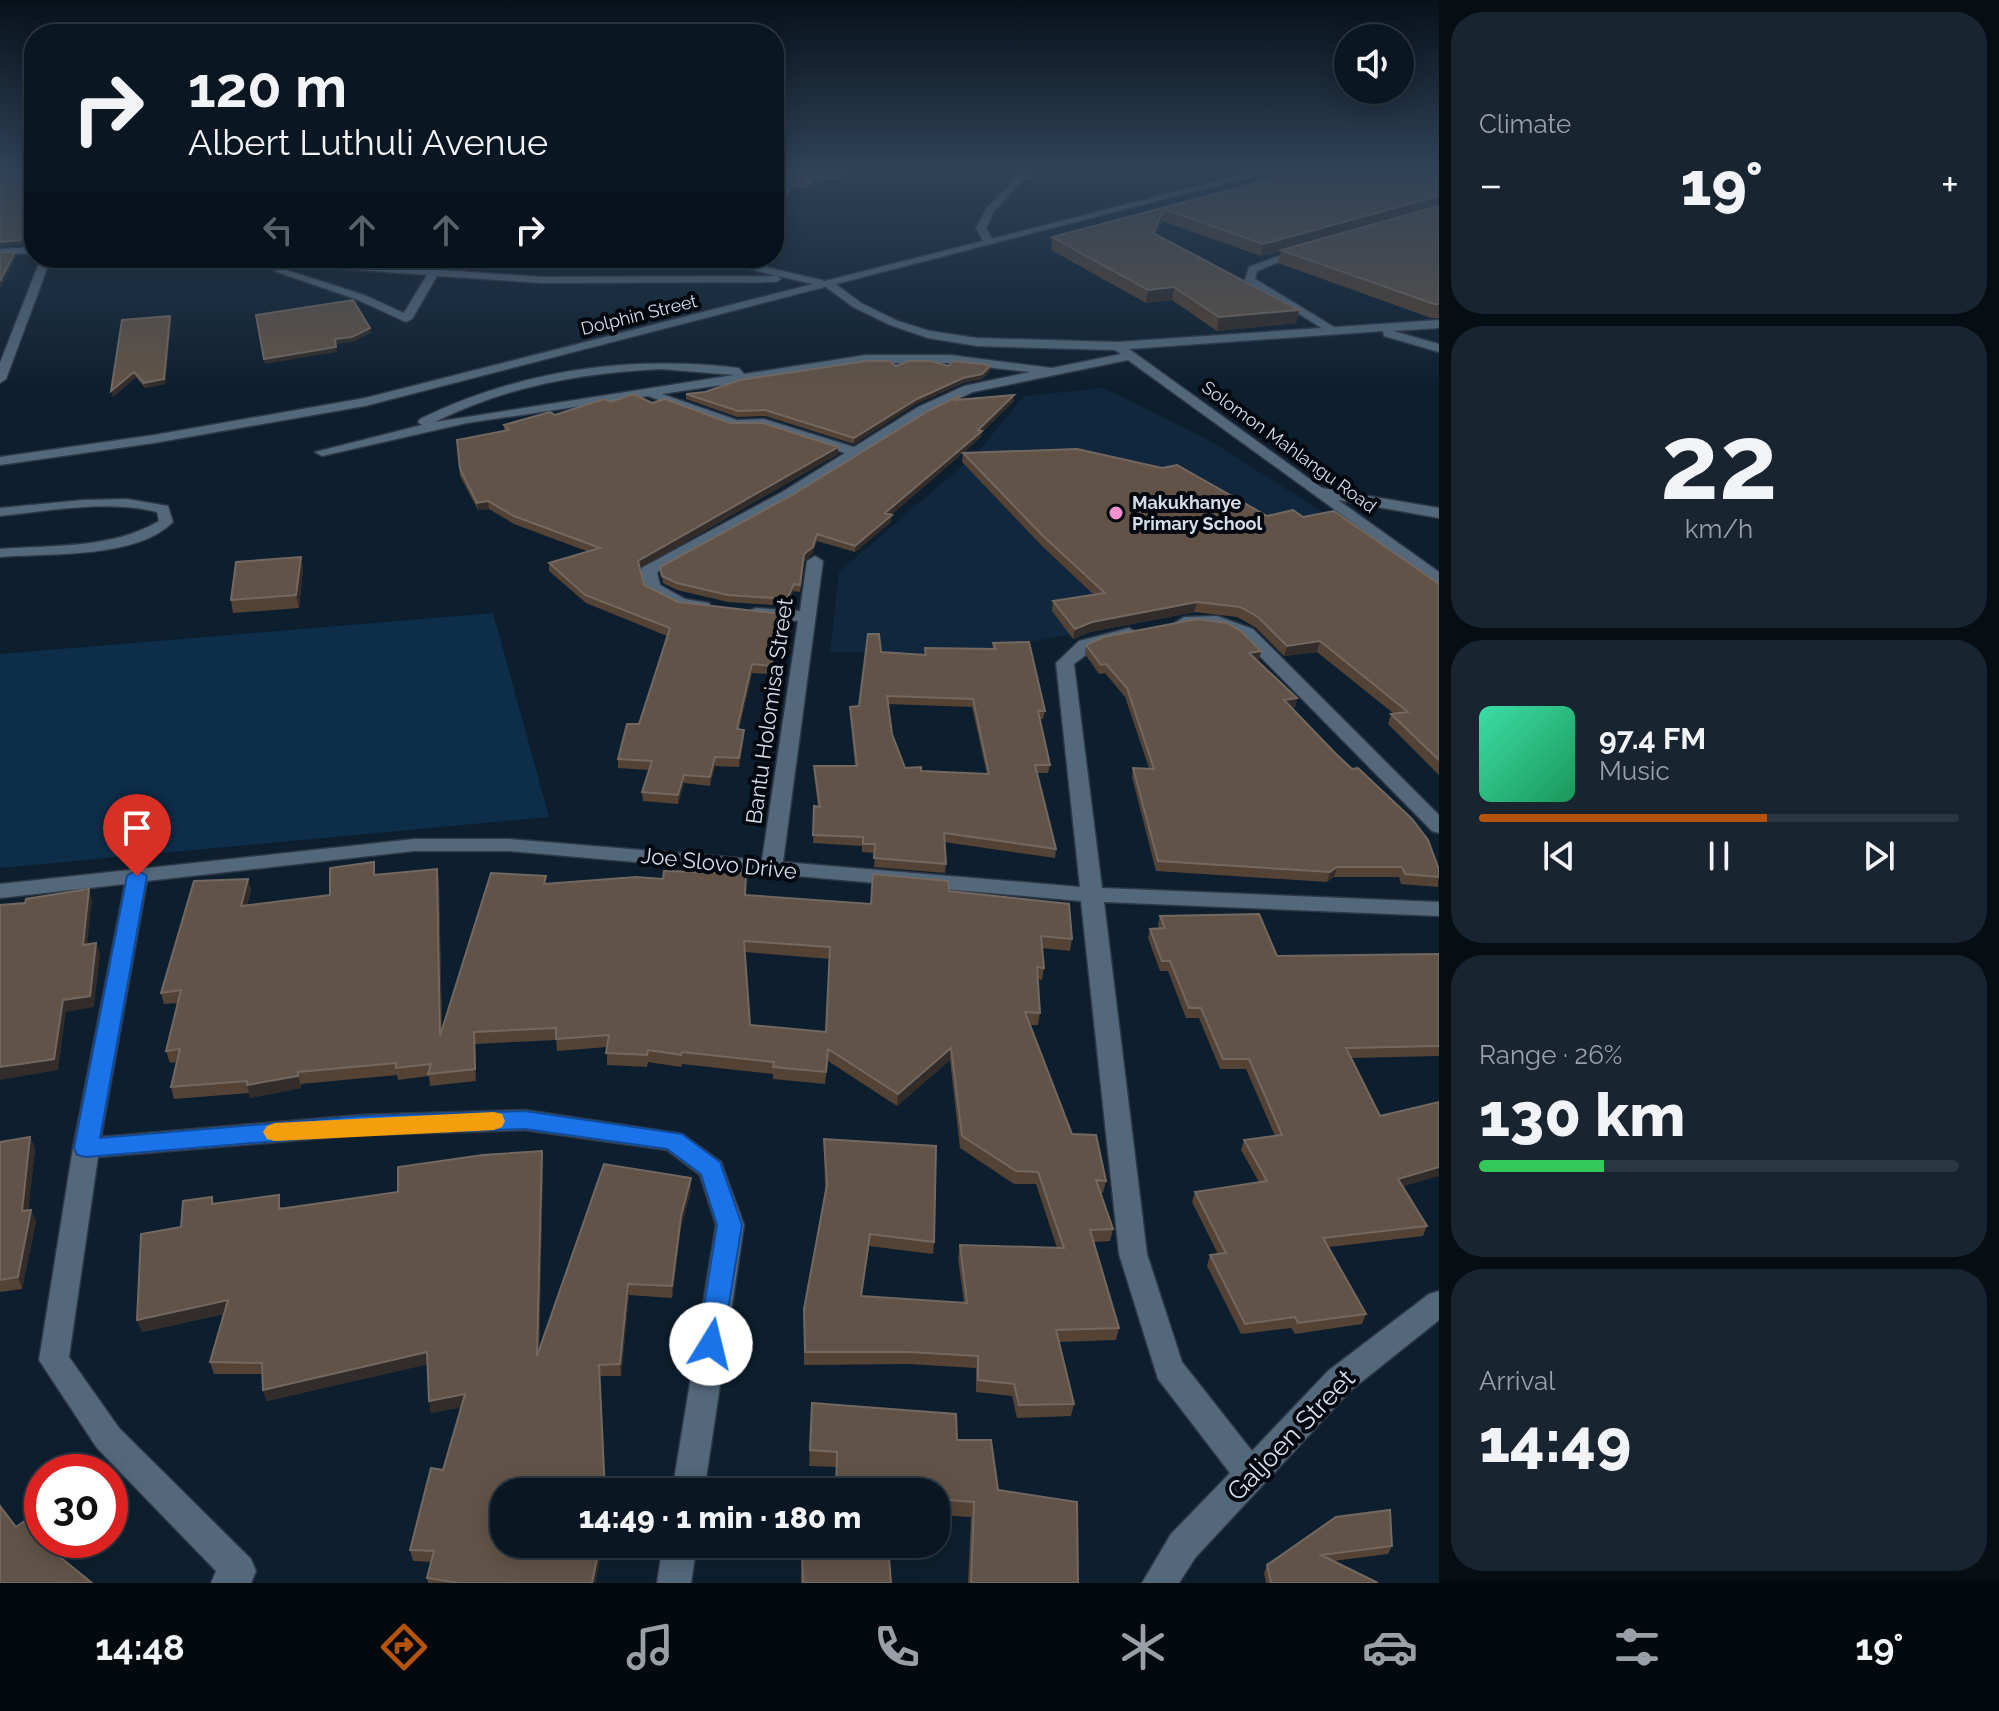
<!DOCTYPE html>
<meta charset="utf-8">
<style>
body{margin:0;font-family:Raleway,sans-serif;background:#182430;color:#f1f3f6;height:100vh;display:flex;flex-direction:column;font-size:30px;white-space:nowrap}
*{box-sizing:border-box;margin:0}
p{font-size:26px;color:#999fa6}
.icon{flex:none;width:44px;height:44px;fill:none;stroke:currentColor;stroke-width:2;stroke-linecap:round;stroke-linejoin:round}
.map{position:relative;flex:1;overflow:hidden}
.details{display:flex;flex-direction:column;gap:12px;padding:12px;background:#060d13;width:560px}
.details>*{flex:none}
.top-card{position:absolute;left:24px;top:24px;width:760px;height:244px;border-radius:32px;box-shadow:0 4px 20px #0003,0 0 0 2px #2a3641;background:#0a1723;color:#f1f3f6;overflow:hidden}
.tools{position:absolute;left:1334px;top:24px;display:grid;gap:16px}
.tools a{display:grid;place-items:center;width:80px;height:80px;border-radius:50%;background:#0a1723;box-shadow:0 4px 20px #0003,0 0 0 2px #2a3641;font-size:40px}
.speed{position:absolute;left:24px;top:1454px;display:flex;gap:16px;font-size:40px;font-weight:700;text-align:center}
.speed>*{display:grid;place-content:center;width:104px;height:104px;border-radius:50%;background:#0a1723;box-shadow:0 4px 20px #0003,0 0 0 2px #2a3641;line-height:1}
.speed .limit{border:12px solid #d22;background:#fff;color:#111}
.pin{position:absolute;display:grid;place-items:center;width:68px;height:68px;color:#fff;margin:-82px -34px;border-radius:50% 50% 50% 0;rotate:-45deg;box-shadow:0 0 8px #0007}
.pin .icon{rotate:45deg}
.me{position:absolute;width:88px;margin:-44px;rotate:9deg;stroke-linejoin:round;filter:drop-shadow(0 0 6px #0008)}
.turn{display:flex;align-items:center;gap:28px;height:168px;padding:0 32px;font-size:36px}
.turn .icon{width:104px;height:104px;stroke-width:2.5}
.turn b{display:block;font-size:56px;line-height:68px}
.lanes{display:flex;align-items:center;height:76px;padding:0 32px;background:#0003;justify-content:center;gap:40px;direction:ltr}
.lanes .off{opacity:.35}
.big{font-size:60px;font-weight:800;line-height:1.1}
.details .tile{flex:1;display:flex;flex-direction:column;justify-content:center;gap:12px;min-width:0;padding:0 28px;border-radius:32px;background:#182430}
.details .dial{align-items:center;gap:0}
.dial b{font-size:104px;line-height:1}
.song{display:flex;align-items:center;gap:24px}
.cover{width:96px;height:96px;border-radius:12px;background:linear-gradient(135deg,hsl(160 70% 55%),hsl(150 70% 35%))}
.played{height:8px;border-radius:4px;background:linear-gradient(90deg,#b45309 60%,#2a3641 60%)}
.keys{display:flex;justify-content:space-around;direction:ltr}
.heat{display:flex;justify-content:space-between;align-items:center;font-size:44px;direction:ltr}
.charge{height:12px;border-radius:6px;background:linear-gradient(90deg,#34c759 26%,#2a3641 0)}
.trip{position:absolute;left:490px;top:1478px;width:460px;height:80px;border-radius:32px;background:#0a1723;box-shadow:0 4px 20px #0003,0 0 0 2px #2a3641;font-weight:800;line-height:80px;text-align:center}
.tab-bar{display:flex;height:128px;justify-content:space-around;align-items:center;background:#04090e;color:#999fa6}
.tab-bar .icon{width:56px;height:56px}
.tab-bar .active{color:#b45309}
.tab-bar b{font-size:36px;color:#f1f3f6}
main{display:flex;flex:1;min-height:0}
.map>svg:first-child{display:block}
.built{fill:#10273d}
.green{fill:#0d2d49}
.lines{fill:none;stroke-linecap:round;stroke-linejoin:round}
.lane-casing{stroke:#2e3745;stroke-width:3}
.street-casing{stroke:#2e3745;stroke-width:3}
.secondary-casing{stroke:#2e3745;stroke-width:3}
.lane{fill:#53687b;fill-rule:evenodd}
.street{fill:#53687b;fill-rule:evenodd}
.secondary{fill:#53687b;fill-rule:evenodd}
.wall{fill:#544234;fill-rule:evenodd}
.shaded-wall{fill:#322d2a}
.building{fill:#615347;stroke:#736860;stroke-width:2;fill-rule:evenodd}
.route{fill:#1a73e8;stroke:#114b97;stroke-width:2}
.slow{fill:#f59e0b}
.poi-dot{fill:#f690cf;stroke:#03080f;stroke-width:3}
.labels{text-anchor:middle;stroke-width:8;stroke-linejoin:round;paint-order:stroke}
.far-street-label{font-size:18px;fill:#d3dee9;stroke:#03080f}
.far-poi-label{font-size:18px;font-weight:bold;fill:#d3dee9;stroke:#03080f;text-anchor:start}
.street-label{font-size:22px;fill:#d3dee9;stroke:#03080f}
.near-street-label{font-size:26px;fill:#d3dee9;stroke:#03080f}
</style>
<main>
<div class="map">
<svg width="1439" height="1583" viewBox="0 0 1439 1583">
<rect width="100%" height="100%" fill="#0d1f2f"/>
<path class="built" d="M1104,388L1212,442L1420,574L955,655L830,652L839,572L976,454L1024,396Z"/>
<path class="green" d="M493,613L549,817L0,868V654Z"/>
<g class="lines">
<defs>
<path id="lane" d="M1300,248L1308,250L1257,271L1255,279L1339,330V334H1331L1245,280L1249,267Z
M127,499L168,506L173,522C136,559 49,553 0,557V549C53,545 112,549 159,521L157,512C107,499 51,511 0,516V508L83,500Z"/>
<path id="street" d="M777,168H785L789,194L774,196V190H781Z
M1025,168H1034L994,211L986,228L994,243L985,245L976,228L987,208Z
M34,247V253L0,255V249Z
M41,258H51L6,379L0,383V363Z
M224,258H274L542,277L776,276L708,258H727L834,283L861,303L898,321L930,331L977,338L1117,342L1439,320V328L1393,331L1439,344V352L1384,336L1383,331L1129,349L1322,488L1439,508V518L1338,500L1439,572V585L1128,360L973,392L928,413L792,498L657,572L660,585L685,599L709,603L711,607L703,612L674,607L646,590L641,570L643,567L782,492L845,453L763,427H731L648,396L467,423L322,456L315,452L422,425L418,422L420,419C521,370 628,355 739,368L744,374L866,355H950L1052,368L1121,354L1115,350L977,346L928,338L890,325L853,307L826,287L778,276L781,279L776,282L542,283L437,276L412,319L406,322L356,299L274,271L283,269L364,295L404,313L427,275L229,261ZM866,363H950L1030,372L964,386L918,407L854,447L764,419L737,420L662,394ZM661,369L734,375L435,422C507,386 581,373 661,369Z
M815,556L823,561L783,862L1080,887L1056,663L1079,641L1129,628L1138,633L1135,637L1099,645L1074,664L1102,888L1439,902V916L1104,902L1147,1254L1182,1362L1252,1451L1328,1371L1429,1294L1439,1291V1320L1350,1391L1195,1558L1179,1583H1142L1171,1534L1230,1473L1158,1379L1119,1254L1081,901L509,851H414L147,881L101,1137L360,1115L525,1110L682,1134L721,1162L744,1225L704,1492H672L716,1225L700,1175L667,1150L525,1130L360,1135L98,1157L69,1357L119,1428L251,1559L256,1571L251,1583H211L216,1571L97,1448L39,1360L73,1148L125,884L0,898V884L414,839H509L762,860L798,621L755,618L747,613L755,608L800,611L807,561Z
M1217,616L1253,629L1439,815V833L1432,831L1241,637L1215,626L1184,627L1176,622L1184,617Z
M663,1544H697L691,1583H657Z"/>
<path id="secondary" d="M1270,168H1284L365,406L154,443L0,465V457L154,435L365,398Z"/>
</defs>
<use href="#lane" class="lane-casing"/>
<use href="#street" class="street-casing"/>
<use href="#secondary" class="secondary-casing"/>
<use href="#lane" class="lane"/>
<use href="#street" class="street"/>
<use href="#secondary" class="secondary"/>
</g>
<path class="wall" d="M787,168H860L828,182L810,184V188H791Z
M1314,168L1439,206V318H1431L1278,263L1281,251L1261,256L1162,221L1156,235L1299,310L1296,323L1217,331L1172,300L1146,303L1051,250L1052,237Z
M170,316L171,321L165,384L145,388L136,377L113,397Z
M896,366H948L990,371L982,379L963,383L916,404L854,444L765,416L737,417L686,399V394Z
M1014,395V401L982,432L981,437L891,515V522L855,552L817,541L812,554L804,561L800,592L793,591L787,606L728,602L677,590L663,583L660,567L794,494L960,399Z
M611,402L652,403L730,423L838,454L640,568L644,585L678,602L782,614V622L771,674L752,673L739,730H744L739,767L715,766L710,786L684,783L678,804L643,801L642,792L649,770L618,768V759L639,724L667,636L586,603L549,571V563L589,552L514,524L489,509L478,510L460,476L457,440L504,431V425L555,415Z
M963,453L1267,516L1303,517L1439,584V775L1388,724L1391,714L1393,713L1317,652L1284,656L1255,627L1237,617L1194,612L1090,632L1073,639L1052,611L1053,601L1094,595L1042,546L962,462Z
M301,557L303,569L299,608L233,613L231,600Z
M993,643L1045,711L1043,719H1040L1050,765L1048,773H1037L1056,849L1055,858L944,842L946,864L945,873L874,867L875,853L862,852V846L813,843L814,806L818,807L814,774V766H855L850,715V707L859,706L881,652L924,655L925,648L992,649ZM888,704L972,707L987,774L921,771L905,768L892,734Z
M1086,645L1261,651L1259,660H1257L1297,698L1295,708H1291L1439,870L1438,887L1401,884L1399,877H1334L1327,882L1156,871L1132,777L1133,768H1149L1125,697L1105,673L1099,674L1085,654Z
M376,875L439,880L442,1031L547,884L746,895L871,904L949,891L1072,939L1070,951L1042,948L1044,968L1042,980L1038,979L1040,1013L1038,1025H1030L1072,1134L1106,1181L1103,1193H1100L1113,1229L1110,1241L1094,1242L1119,1328L1116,1340L1059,1342L1074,1404L1071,1416L1017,1418L1012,1396L976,1392V1368L908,1364L804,1365V1309L825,1190L824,1139L934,1242L933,1254L869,1246L861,1296L964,1303L958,1258L960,1245L1057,1248L1036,1184H1014L960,1148L950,1060L897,1106L828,1061L825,1084L773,1079V1074L682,1064L681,1067L648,1062L647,1067L607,1065V1047L557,1051L556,1040L475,1044L476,1081L430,1086L429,1076L398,1080L397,1075L301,1084V1088L250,1098L249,1093L174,1099L171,1087L177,1062L170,1063L166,1051L178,1003L164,1004L161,993L248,879L251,890L247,905L330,895ZM745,952L830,959L826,1032L750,1025Z
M1160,916L1277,956L1439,954V1056L1351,1058L1403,1186L1427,1226L1423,1236L1329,1247L1366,1314L1362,1324L1295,1334L1291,1328L1241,1334L1207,1266L1210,1255L1218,1254L1192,1202L1195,1192L1259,1182L1241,1150L1244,1140L1275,1136L1246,1069H1220L1199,1018H1186L1168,971H1160L1148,938L1150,929L1159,928L1158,925Z
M30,1137L35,1149L28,1210L36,1221L22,1289L0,1292V1142Z
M542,1151L543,1163L539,1351L691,1178V1190L681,1227L672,1298L629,1295L621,1376H600L504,1544H603L595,1583H428L427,1578L431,1562L413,1561L410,1550L443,1470L462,1407L431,1413L429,1401L428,1364L267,1401L263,1390V1374H214L210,1362L224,1314L142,1332L137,1320L181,1227L212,1197L214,1204L282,1207V1209L398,1192Z
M812,1403L957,1440L998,1490L1078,1583H968L971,1517L936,1515V1492H835L836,1467L809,1466Z
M1336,1517L1392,1546L1388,1554L1333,1561L1378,1583H1266L1264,1573L1267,1565Z
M801,1544H888L891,1583H801Z"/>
<path class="shaded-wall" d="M850,168H860L828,182L810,184L807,180Z
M1439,196V206L1261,256L1263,244Z
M1164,209L1162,221L1151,245L1153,233Z
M34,214V220L22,245L0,247V242Z
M15,252L16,257L0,289V281Z
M1174,287L1172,300L1146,303L1148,290Z
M1299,310L1296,323L1217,331L1219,317Z
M170,316L171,321L165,384L145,388L144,383Z
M370,328L371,333L353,342L335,344V339Z
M336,347L337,352L265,364L264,359Z
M991,365L990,371L982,379L963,383L916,404L854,444V438L917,399Z
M134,372L136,377L113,397L111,391Z
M1014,395V401L982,432L981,437L885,520V513L978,430Z
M838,447V454L638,569V561Z
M488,501L489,509L478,510L477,503Z
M892,515L891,522L855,552V546Z
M817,534V541L812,554L804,561L800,592L804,554Z
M301,557L303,569L299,608L296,595Z
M794,584L793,591L787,606V599Z
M1197,602L1194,612L1090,632L1073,639L1075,629L1092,622Z
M782,614V622L771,674V666Z
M1320,641L1317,652L1284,656L1287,646Z
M1261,651L1259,660L1247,661L1249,653Z
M752,664V673L737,738V729Z
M1297,698L1295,708L1282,710L1284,700Z
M744,730V739L739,767V758Z
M715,757V766L710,786V777Z
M684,775V783L678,804V795Z
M1337,867L1334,877L1327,882L1330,872Z
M437,869L439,880L442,1048L440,1036Z
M248,879L251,890L244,917L241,906Z
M89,889L92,900L86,956L83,945Z
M96,943L100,954L94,1007L66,1012L58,1070L0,1080V1067L63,1000Z
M474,1032L475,1044L476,1081L475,1069Z
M951,1048L950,1060L897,1106L898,1094Z
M298,1072L301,1088L250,1098L247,1085Z
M30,1137L35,1149L27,1223L22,1211Z
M542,1151L543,1163L539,1368L537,1356Z
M1439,1167V1176L1394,1189L1398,1179Z
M691,1178V1190L681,1227L672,1298V1286L681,1216Z
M31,1210L36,1221L22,1289L18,1277Z
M628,1284L629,1295L621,1376L620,1364Z
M228,1300L232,1312L142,1332L137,1320Z
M427,1352L429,1364L267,1401L263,1390Z
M465,1394L467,1406L431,1413L429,1401Z
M50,1540H70L50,1555L44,1544Z
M600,1544H603L595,1583H592Z"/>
<path class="building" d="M0,168H34V214L21,240L0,242Z
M774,168L778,183L774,185Z
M788,168H850L828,178L807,180L810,183L791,184Z
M1314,168H1439V196L1263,244L1164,209L1153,233L1299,310L1219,317L1174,287L1148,290L1052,237Z
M1439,206V304H1434L1281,250Z
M0,252H15L0,281Z
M353,300L370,328L352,337L335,339L336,347L264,359L256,315Z
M170,316L164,379L144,383L134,372L111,391L122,320Z
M867,361H889L896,366L909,361H931L948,366L954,361L991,365L982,374L963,378L917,399L854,438L765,410L738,411L686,394L705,392L740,380Z
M633,394L652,403L665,399L730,423H763L838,447L638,561L644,585L678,602L782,614L771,666L752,664L737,729L744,730L739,758L715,757L710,777L684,775L678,795L642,792L652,761L618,759L627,724H639L670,628L585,595L549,563L600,548L514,516L488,501L477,503L460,469L457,440L509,430L504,425L550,412L555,415L604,399L611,402Z
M961,395L956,400L1014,395L978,430L982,431L885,513L892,515L855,546L817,534L813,547L804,554L800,585L794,584L787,599L728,595L677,583L662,576L660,567L794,494L930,410Z
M1077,449L1162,468L1177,465L1267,516L1293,510L1303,517L1334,511L1439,584V760L1391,714L1408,712L1320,641L1287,646L1258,617L1240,607L1197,602L1092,622L1075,629L1053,601L1105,593L1043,536L963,453Z
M301,557L296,595L231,600L236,562Z
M1197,619L1227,623L1241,631L1261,651L1249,653L1297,698L1284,700L1335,753L1352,769L1358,768L1412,819L1428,840L1439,870V877L1405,874L1402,867H1337L1330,872L1158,861L1133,768L1154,769L1127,688L1106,664L1101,665L1086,645L1104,637Z
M868,634H879L881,652L926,655L925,648L996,649L993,643L1029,642L1045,711H1038L1050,765H1035L1056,849L944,833L946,864L874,858L875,844H863V837L813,835L814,806L820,807L814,766H857L850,707L859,706ZM887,696L973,699L989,774L921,771V767L905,768L892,734Z
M374,862V875L437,869L440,1036L491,873L546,876L544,884L636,877L663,879L664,871L746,873L745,895L871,904L873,874L948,881L949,891L1069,904L1072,939L1041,936L1044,968L1037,967L1040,1013L1025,1012L1072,1134L1096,1135L1106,1181L1096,1180L1113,1229L1090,1230L1119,1328L1056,1330L1074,1404L1019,1405L1014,1384L978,1380V1356L910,1352H805L804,1309L827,1185L824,1139L936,1146L934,1242L870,1234L861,1296L967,1303L960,1245L1064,1248L1038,1172L1016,1171L962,1136L951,1048L898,1094L828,1049L826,1072L773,1067L774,1062L682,1052L681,1055L648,1050L647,1055L606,1053L609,1035L556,1039V1028L474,1032L475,1069L428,1074L431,1064L396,1068V1063L298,1072V1076L247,1085V1081L171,1087L180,1049L166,1051L181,990L161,993L194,881L248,879L241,906L330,895V868ZM744,941L830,947L826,1032L750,1025Z
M89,889L83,945L96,943L90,996L63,1000L54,1059L0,1067V905L25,903L26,899Z
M1259,914L1277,956L1439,954V1046L1346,1048L1380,1116L1439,1102V1167L1398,1179L1427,1226L1323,1238L1366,1314L1298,1323L1295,1317L1245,1324L1210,1255L1226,1253L1195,1192L1267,1181L1244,1140L1282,1135L1249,1059H1223L1201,1008H1189L1170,961H1162L1150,929L1165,928L1160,916Z
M30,1137L22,1211L31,1210L18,1277L0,1280V1142Z
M542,1151L537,1356L604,1164L691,1178L681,1216L672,1286L628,1284L620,1364L599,1365L605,1492H504V1544H600L592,1583H459L427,1578L434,1551L410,1550L431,1468L443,1470L465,1394L429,1401L427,1352L263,1390L262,1363L210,1362L228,1300L137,1320L141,1234L181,1227L183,1201L212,1197V1204L279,1195V1209L398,1192V1167L483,1155Z
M812,1403L956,1414L957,1440H991L998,1490L1077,1502L1078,1583H971L974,1502L936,1499V1492H836L837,1452L810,1450Z
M0,1506L16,1527L42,1509V1540H50L44,1544L92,1583H0Z
M1390,1510L1392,1546L1321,1555L1378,1583H1271L1267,1565L1336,1517Z
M802,1544H888L891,1583H803Z"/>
<linearGradient id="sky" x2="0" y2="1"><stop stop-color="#07111a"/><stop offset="0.43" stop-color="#2f4258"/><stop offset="1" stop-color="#2f4258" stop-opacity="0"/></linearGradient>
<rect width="1439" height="389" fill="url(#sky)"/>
<path class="route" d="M137,870L147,876L100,1138L360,1116L525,1111L682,1134L720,1162L742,1225L721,1352L711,1356L702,1352L698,1344L717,1225L701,1174L667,1149L525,1129L360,1134L86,1157L77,1155L74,1148L127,876Z"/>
<path class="slow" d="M494,1112L502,1114L505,1121L502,1127L494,1130L275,1141L267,1139L263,1132L267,1126L275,1123Z"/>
<circle class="poi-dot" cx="1116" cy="513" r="8"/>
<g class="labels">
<g class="far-street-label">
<text transform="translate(639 315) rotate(-14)" y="6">Dolphin Street</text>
<text transform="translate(1289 447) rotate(36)" y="6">Solomon Mahlangu Road</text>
</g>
<g class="far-poi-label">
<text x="1132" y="509">Makukhanye<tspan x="1132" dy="21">Primary School</tspan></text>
</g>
<g class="street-label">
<text transform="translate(769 711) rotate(-82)" y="8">Bantu Holomisa Street</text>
<text transform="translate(719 863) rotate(6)" y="8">Joe Slovo Drive</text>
</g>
<g class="near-street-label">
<text transform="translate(1291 1435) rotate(-46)" y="9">Galjoen Street</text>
</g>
</g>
</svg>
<div class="tools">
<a><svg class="icon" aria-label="sound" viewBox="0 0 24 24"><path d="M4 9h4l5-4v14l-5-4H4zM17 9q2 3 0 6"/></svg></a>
</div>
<div class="speed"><div class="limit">30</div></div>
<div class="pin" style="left:137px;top:876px;background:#d93025"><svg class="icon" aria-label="arrive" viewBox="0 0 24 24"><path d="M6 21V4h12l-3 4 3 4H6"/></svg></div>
<svg class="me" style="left:711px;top:1344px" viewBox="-20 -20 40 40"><circle r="19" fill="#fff"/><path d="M0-13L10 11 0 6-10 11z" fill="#1a73e8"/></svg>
<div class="trip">14:49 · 1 min · 180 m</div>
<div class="top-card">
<div class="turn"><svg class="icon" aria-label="right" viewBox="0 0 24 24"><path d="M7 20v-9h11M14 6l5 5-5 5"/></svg><div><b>120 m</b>Albert Luthuli Avenue</div></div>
<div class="lanes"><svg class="icon off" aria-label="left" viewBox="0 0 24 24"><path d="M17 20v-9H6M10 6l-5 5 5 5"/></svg><svg class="icon off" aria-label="ahead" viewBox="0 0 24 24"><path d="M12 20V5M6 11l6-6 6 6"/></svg><svg class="icon off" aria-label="ahead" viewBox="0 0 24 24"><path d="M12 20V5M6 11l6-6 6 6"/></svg><svg class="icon" aria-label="right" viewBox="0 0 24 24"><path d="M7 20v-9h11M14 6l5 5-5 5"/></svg></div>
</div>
</div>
<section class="details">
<div class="tile"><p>Climate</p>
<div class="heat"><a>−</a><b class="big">19°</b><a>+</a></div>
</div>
<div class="tile dial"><b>22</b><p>km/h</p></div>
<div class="tile">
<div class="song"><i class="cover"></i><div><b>97.4 FM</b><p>Music</p></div></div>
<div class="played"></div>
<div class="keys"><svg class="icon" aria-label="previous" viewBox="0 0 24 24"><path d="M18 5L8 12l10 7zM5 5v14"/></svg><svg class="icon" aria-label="pause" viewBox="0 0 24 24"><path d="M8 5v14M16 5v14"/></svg><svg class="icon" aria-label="next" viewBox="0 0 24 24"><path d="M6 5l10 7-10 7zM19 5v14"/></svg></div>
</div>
<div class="tile"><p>Range · 26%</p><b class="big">130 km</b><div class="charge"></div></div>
<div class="tile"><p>Arrival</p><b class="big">14:49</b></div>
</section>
</main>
<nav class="tab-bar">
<b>14:48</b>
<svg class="icon active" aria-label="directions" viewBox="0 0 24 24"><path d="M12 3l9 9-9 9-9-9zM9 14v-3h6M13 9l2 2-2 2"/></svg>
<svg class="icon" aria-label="music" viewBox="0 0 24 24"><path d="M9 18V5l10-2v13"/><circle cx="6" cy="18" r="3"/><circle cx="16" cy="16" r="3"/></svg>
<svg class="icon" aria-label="phone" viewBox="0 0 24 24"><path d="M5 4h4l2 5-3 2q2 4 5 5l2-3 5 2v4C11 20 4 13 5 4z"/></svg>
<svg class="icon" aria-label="climate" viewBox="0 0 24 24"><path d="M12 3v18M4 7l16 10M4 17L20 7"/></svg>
<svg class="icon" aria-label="car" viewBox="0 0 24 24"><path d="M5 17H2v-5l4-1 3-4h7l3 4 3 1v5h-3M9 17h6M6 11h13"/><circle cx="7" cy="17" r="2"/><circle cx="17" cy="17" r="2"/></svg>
<svg class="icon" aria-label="filters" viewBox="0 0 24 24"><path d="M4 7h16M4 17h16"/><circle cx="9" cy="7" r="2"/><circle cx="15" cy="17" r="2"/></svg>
<b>19°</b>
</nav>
